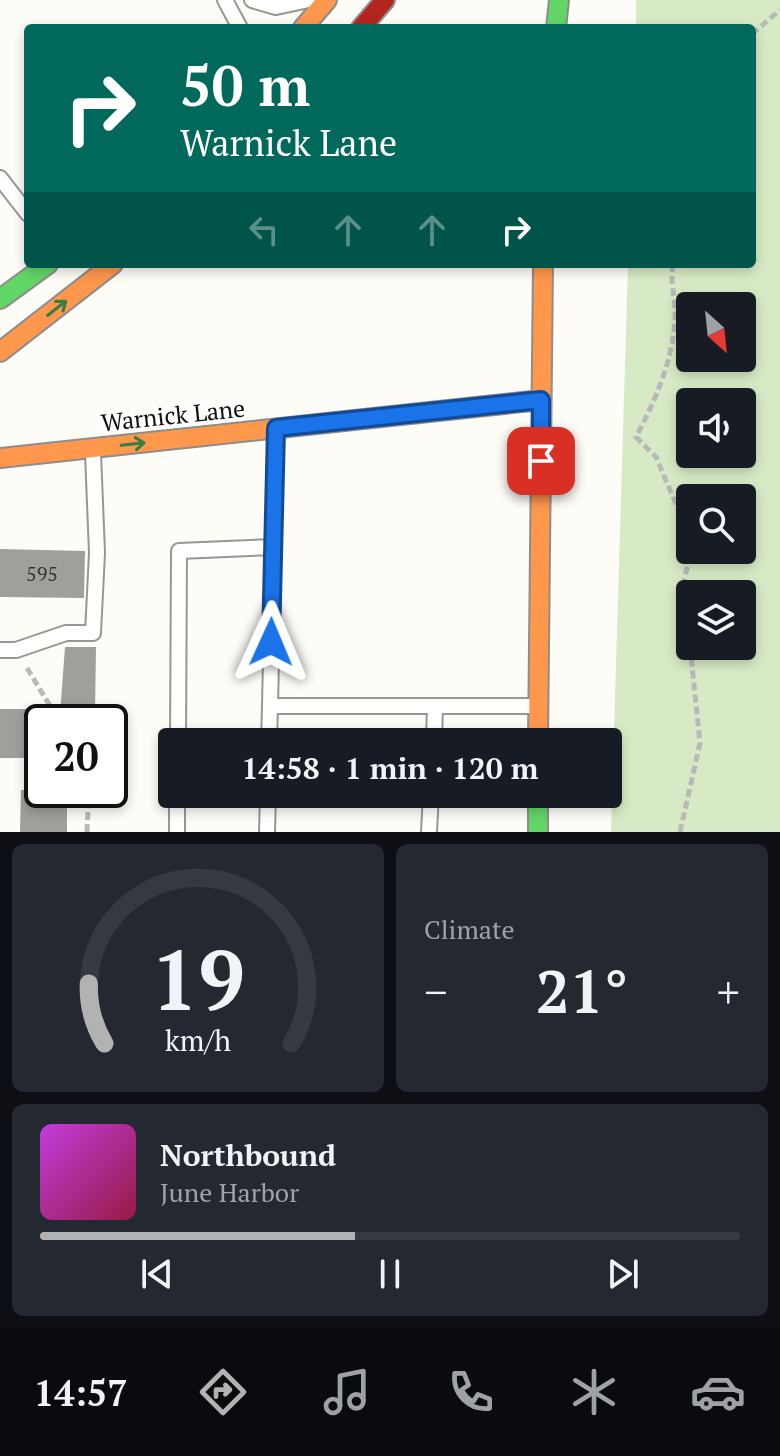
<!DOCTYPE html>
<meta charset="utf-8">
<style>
body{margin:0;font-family:"PT Serif",serif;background:#242831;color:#f1f3f6;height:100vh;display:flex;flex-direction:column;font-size:30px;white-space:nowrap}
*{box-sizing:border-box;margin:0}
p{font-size:26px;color:#9ea1a6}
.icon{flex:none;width:44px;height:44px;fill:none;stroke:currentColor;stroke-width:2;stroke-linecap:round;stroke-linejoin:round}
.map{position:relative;height:832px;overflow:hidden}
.details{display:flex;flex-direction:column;gap:12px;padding:12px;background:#0d0f14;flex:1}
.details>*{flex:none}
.hud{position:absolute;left:24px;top:24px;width:732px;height:244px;border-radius:8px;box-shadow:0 4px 12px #0003;background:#00695c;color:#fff;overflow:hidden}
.needle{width:52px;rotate:153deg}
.buttons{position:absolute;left:676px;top:292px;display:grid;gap:16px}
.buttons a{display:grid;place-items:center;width:80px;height:80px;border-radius:8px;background:#171b24;box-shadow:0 4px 12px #0003;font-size:40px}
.speed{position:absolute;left:24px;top:704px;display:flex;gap:16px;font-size:40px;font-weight:700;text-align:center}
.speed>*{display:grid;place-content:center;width:104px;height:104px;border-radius:50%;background:#171b24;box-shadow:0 4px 12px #0003;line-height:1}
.speed .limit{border:4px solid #111;border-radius:12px;background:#fff;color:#111}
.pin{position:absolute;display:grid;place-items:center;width:68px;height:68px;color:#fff;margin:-34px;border-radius:16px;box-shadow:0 4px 12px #0006}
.me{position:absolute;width:88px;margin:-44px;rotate:1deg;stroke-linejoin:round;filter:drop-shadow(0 0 6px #0008)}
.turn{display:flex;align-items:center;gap:28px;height:168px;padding:0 24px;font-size:36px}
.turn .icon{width:104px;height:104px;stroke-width:2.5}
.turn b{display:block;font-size:56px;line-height:68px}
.lanes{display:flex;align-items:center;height:76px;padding:0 24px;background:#0003;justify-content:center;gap:40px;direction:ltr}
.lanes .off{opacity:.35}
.big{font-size:60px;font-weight:600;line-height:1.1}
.details .card{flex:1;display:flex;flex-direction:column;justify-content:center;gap:12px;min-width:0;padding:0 28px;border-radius:12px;background:#242831}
.details .dial{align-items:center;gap:0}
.dial svg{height:208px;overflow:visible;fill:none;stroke:#363941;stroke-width:7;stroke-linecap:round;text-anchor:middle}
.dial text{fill:#f1f3f6;stroke:none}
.song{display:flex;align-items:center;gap:24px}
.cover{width:96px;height:96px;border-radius:12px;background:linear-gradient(135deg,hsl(290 70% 55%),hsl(340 70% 35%))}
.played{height:8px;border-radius:4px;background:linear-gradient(90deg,#b2b2b3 45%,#363941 45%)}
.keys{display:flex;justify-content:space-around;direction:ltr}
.heat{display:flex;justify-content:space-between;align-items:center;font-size:44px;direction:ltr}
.details .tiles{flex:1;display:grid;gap:12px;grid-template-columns:1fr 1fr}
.card:last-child{grid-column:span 2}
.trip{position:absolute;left:158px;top:728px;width:464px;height:80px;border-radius:8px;background:#171b24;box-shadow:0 4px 12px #0003;font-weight:600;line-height:80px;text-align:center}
.dock{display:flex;height:128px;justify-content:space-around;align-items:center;background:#090b0e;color:#9ea1a6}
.dock .icon{width:56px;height:56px}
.dock .selected{color:#b2b2b3}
.dock b{font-size:36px;color:#f1f3f6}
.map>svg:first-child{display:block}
.forest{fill:#d8eac5;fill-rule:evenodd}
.building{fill:#a19f9c}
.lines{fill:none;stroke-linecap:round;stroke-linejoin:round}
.lane-casing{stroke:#979795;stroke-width:18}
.fast-casing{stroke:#8e8d8b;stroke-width:22}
.slow-casing{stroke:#8e8d8b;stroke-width:22}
.jam-casing{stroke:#8e8d8b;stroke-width:22}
.path{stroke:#b9b9b8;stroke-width:5;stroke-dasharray:8 4;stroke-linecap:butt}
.lane{stroke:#fffffe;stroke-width:14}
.fast{stroke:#63d668;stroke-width:18}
.slow{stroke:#ff974d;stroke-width:18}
.jam{stroke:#b3261e;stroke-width:18}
.oneway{stroke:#3e7d41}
.route-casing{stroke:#114b97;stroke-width:20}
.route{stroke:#1a73e8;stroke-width:14}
.labels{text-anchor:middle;stroke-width:8;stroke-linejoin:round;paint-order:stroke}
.number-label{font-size:20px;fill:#353434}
.street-label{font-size:24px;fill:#111;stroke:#fff}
</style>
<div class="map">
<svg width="780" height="832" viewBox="0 0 780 832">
<rect width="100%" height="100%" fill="#fdfcf7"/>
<path class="forest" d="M636,0H780V832H611L628,264H752V28H636ZM690,306H742V358H690ZM690,402H742V454H690ZM690,498H742V550H690ZM690,594H742V646H690Z"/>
<path class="building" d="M0,549L85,551L84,598L0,597Z
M65,647H96L95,714H60Z
M0,709H42V758H0Z
M21,790H67V832H20Z"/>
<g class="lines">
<defs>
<path id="lane" d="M225,0L240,28
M252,0L276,7L309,0
M0,178L28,214
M276,433L270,706H536
M0,650H16L66,633H93L97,553L93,453
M178,742L179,551L274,547
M269,742L270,706
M434,742L435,706
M177,832V794
M267,832L268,794
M429,832L431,794"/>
<path id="fast" d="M556,28L559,0
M0,299L48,264
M538,794V832"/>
<path id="slow" d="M303,28L327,0
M0,352L113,264
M0,458L541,400
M538,742L543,264"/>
<path id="jam" d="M361,28L385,0"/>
</defs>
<use href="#lane" class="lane-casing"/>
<use href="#fast" class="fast-casing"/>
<use href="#slow" class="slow-casing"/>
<use href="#jam" class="jam-casing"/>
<path class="path" d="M752,34L780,10
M673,264C670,284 676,300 675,319C672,363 656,399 636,437L656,457L690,537
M690,645C677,609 680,586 693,550
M27,668L55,714L65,722
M87,832L89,790
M680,832L700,743L690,646"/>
<use href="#lane" class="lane"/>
<use href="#fast" class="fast"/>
<use href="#slow" class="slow"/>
<use href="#jam" class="jam"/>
</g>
<defs><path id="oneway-shaft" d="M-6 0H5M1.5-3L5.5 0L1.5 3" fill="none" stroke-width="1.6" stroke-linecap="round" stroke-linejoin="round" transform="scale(2)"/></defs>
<g class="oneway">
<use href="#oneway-shaft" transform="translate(57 308) rotate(-38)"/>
<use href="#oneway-shaft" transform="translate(133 444) rotate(-6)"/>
</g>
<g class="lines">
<defs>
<path id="route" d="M271,642L276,428L541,400V461"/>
</defs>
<use href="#route" class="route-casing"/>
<use href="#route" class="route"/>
</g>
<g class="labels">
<g class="number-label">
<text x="42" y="581">595</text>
</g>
<g class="street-label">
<text transform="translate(173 416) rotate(-6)" y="8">Warnick Lane</text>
</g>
</g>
</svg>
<div class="buttons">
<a><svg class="needle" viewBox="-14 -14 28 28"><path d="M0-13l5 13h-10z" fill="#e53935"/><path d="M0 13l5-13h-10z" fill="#9ea1a6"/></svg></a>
<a><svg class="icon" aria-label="sound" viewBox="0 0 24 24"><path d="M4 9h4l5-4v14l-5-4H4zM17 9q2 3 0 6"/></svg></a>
<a><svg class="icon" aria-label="search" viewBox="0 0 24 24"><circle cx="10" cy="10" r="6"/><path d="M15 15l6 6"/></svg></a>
<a><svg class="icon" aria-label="layers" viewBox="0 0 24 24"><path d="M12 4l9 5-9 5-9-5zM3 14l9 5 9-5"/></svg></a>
</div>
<div class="speed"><div class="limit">20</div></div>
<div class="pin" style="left:541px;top:461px;background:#d93025"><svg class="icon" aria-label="arrive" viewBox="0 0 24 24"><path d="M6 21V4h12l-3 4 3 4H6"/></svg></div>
<svg class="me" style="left:271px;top:642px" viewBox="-20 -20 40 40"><path d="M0-17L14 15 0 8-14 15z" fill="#1a73e8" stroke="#fff" stroke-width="4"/></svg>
<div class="trip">14:58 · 1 min · 120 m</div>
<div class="hud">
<div class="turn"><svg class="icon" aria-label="right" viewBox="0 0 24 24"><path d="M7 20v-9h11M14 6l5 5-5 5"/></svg><div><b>50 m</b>Warnick Lane</div></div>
<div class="lanes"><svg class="icon off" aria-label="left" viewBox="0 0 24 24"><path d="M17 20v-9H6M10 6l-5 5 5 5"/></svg><svg class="icon off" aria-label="ahead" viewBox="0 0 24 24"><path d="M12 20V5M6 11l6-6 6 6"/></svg><svg class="icon off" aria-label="ahead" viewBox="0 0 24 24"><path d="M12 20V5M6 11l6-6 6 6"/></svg><svg class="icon" aria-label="right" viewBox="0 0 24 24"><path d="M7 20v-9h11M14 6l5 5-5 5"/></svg></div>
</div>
</div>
<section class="details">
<div class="tiles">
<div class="card dial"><svg viewBox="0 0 100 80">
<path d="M14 69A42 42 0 1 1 86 69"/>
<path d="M14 69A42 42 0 0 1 8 46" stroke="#b2b2b3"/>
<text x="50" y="56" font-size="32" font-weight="700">19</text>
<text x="50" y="72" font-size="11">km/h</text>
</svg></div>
<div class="card"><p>Climate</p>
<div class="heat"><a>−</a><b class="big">21°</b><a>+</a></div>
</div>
<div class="card">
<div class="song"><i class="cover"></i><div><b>Northbound</b><p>June Harbor</p></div></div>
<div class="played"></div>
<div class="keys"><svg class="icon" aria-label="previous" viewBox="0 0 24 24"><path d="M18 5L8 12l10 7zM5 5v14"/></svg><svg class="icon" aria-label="pause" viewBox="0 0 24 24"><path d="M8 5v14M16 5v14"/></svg><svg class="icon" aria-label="next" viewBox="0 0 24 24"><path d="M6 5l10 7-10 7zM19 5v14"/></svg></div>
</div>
</div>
</section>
<nav class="dock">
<b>14:57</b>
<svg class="icon selected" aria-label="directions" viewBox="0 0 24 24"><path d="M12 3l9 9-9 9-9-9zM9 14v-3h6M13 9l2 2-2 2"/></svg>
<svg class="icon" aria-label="music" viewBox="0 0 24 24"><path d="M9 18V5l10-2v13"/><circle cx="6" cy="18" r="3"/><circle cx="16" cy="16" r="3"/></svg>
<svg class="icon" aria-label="phone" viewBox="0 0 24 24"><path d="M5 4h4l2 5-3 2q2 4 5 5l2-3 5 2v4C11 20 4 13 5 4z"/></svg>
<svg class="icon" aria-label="climate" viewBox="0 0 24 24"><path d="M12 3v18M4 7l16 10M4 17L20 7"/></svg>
<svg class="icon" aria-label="car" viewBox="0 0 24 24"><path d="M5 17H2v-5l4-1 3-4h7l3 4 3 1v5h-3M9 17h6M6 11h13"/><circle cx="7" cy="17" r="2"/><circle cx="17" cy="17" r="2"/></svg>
</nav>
